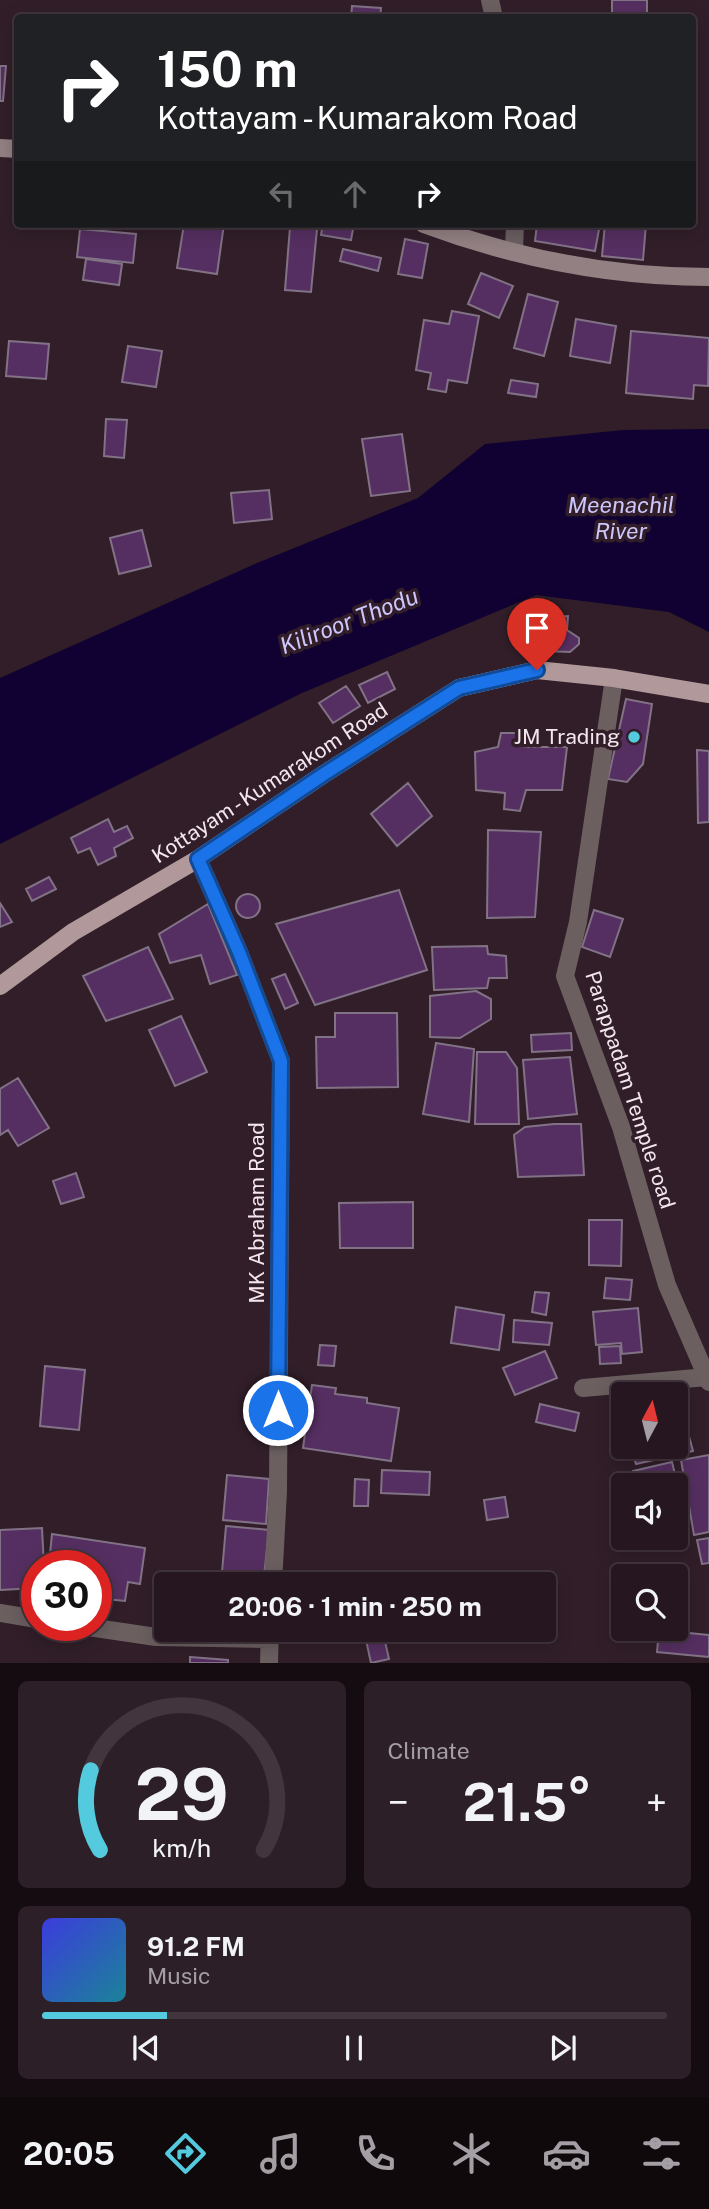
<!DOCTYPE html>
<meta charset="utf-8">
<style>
body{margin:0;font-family:"Public Sans",sans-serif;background:#2d1f28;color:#f1f3f6;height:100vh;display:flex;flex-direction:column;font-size:26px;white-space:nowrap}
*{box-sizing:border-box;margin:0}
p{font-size:23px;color:#a39fa4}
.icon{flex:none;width:38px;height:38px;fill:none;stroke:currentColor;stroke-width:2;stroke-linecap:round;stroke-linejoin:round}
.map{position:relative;height:1663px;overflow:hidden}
.details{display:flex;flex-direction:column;gap:18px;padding:18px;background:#140c11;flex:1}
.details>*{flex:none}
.banner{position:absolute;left:14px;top:14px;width:682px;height:214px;border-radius:7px;box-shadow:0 4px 18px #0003,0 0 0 2px #42353d;background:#202124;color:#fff;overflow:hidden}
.needle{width:46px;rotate:7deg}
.tools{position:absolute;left:611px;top:1382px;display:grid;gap:14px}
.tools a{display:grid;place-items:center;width:77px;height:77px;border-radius:7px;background:#25161f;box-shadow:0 4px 18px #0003,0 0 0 2px #42353d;font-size:35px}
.speed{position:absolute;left:21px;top:1550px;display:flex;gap:14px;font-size:35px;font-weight:700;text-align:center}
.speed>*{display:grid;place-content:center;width:91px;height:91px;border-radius:50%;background:#25161f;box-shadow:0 4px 18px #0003,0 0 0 2px #42353d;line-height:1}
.speed .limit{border:10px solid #d22;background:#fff;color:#111}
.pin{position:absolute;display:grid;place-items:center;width:60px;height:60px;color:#fff;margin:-72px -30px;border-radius:50% 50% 50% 0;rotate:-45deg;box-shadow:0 0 7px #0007}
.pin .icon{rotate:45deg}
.me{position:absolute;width:77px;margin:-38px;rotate:0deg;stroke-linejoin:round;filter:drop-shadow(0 0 5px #0008)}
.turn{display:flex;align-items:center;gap:24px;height:147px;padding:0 28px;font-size:32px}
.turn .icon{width:91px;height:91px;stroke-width:2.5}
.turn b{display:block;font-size:49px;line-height:60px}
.lanes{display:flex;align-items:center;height:66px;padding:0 28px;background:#0003;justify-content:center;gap:35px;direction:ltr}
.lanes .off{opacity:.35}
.big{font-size:52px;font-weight:700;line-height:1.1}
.details .card{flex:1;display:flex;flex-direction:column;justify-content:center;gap:10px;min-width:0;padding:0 24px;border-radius:10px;background:#2d1f28}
.details .dial{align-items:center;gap:0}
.dial svg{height:182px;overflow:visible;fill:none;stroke:#42353d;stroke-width:7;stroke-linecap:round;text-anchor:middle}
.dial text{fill:#f1f3f6;stroke:none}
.song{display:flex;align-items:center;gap:21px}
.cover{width:84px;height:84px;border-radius:10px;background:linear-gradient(135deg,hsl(240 70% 55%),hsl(190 70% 35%))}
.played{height:7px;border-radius:4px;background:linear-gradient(90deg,#54cade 20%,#42353d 20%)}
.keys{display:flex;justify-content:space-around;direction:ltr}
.heat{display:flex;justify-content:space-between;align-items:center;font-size:38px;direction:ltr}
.details .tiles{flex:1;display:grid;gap:18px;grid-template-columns:1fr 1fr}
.card:last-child{grid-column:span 2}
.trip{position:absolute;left:154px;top:1572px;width:402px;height:70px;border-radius:7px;background:#25161f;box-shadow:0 4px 18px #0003,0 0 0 2px #42353d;font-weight:700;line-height:70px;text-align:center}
.menu{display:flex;height:112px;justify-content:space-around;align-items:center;background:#0f090c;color:#a39fa4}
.menu .icon{width:49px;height:49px}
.menu .current{color:#54cade}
.menu b{font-size:32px;color:#f1f3f6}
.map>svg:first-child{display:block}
.water{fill:#110032}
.building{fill:#552f61;stroke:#817286;stroke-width:2}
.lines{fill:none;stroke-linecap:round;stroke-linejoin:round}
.street{stroke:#6b5f60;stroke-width:18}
.secondary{stroke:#928082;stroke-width:18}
.primary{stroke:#b1999b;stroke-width:18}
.route-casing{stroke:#114b97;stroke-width:18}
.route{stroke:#1a73e8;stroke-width:12}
.poi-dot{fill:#54cade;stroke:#311e29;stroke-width:2.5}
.labels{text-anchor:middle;stroke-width:7;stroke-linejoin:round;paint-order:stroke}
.poi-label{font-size:21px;fill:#f3e6ed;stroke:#311e29;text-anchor:end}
.street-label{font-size:21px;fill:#f3e6ed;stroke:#311e29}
.water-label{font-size:23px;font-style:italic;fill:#cdc6fc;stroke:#311e29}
</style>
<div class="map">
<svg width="709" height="1663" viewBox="0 0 709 1663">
<rect width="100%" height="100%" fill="#311e29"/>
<path class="water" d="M709,429V632L669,612L536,595L302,693L0,844V678L257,563L418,498L485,444L623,430Z"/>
<path class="building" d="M612,0H647V18H612Z
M352,6L381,8L380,18H351Z
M0,66H6L3,101H0Z
M184,224H224L217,274L177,268Z
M323,224H354L351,240L321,235Z
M537,224H600L595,251L535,241Z
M605,224H646L643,260L602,256Z
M290,227L317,229L311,292L285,290Z
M80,229L136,234L133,263L77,257Z
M405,239L428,244L422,278L398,274Z
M343,249L381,258L378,271L340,261Z
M86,259L122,264L119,285L83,280Z
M481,273L513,286L499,318L468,304Z
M528,294L558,302L544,356L514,348Z
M452,311L479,316L467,383L448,380L446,392L428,389L431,373L416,370L424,320L449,324Z
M576,319L616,326L610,363L570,356Z
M631,331L709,338L708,386L694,385L693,399L626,393Z
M9,341L49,344L46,379L6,376Z
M128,346L162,351L156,387L122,382Z
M511,380L538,384L536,397L508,393Z
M106,419L127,420L124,458L104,456Z
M402,434L410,491L371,496L362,439Z
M269,490L272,519L234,523L231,493Z
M142,530L151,566L119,574L110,538Z
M568,616L567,630L579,638V644L570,652L544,651V618Z
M387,672L395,689L368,703L359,685Z
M346,686L360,706L333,723L319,703Z
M626,699L652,704L643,764L627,782L608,779Z
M501,733H524V747H567L562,790H526L520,811L504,809L505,793L476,790L475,752L498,747Z
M697,750L709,751V822L698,823Z
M408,783L432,816L397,846L371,814Z
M108,819L114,832L127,826L133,838L114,848L116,856L98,865L90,848L78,853L71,838Z
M488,830L541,832L535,917L487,918Z
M49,877L56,889L32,901L26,889Z
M399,890L427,970L315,1005L276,924Z
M236 906a12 12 0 1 1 24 0a12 12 0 1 1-24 0Z
M0,903L12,922L0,927Z
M208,904L237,975L210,984L201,955L170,963L159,934Z
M594,910L623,919L610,957L582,947Z
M487,946L488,954L506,956L507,978H489L487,988L434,990L432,947Z
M148,947L173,999L106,1021L83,976Z
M285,974L298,1003L285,1009L272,979Z
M476,991L491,999V1019L460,1038L430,1037V996Z
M335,1013H397L398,1087L317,1088L316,1037H335Z
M181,1016L207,1072L175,1086L149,1030Z
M571,1033L572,1050L532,1052L531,1035Z
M436,1043L474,1049L469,1122L423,1114Z
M477,1052H506L517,1068L519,1124H475Z
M570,1057L577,1114L528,1119L523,1060Z
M18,1078L49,1128L18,1146L8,1130L0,1135V1089Z
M554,1124H581L584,1175L518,1177L514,1135L525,1127Z
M76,1173L84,1197L61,1204L53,1181Z
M413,1202V1248H340L339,1203Z
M589,1220H622L621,1266L589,1265Z
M606,1278L632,1280L630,1300L604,1298Z
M535,1292L549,1293L546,1315L532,1312Z
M456,1307L504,1315L499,1350L451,1343Z
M638,1308L642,1352L622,1354L621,1343L596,1345L593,1312Z
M514,1320L552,1323L549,1345L513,1342Z
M320,1345L336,1346L334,1366L318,1365Z
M620,1346L621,1363L600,1364L599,1347Z
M545,1351L557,1378L515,1395L503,1368Z
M45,1366L85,1370L79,1430L40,1426Z
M312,1385L336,1388L335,1394L367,1398V1403L399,1408L391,1461L303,1448Z
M680,1403L693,1451L636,1464L631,1447H676V1404Z
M540,1404L579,1413L575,1431L536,1422Z
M709,1455V1532L694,1535L681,1460Z
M672,1462L680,1495L676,1496V1486H637L633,1471Z
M382,1470L430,1472L429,1495L381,1493Z
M227,1475L269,1479L266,1524L223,1520Z
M355,1479L369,1480L368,1506H354Z
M613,1489H623V1526H615Z
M505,1497L508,1517L487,1520L484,1500Z
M226,1526L269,1530L264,1576L222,1572Z
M42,1528L44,1566H37V1588L0,1590V1530Z
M52,1534L145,1548L140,1584L128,1582L125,1601L96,1598V1566H76L78,1557L50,1554Z
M709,1538V1563L702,1564L697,1540Z
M399,1629H435L434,1641L398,1638Z
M659,1630L709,1635V1657L657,1652Z
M384,1637L389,1659L371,1663L366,1640Z
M190,1657L228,1660V1663H190Z"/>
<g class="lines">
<path class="street" d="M490,0L494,18
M514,251L515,224
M614,678L578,922L565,976L621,1127L667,1285L709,1382
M198,859L239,952L281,1061L278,1491L273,1584
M583,1388L707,1377
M0,1613L37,1619
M82,1626L156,1637L270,1639
M269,1663L270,1629"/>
<path class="secondary" d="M0,148L18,149
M424,224C515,258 612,277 709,277"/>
<path class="primary" d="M0,986L73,932L198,859L324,774L459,688L537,670L614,678L709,694"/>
</g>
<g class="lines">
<defs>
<path id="route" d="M278,1410L281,1061L239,952L198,859L324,774L459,688L537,670"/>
</defs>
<use href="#route" class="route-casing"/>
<use href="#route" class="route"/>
</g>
<circle class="poi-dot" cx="634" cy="737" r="7"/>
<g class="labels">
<g class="poi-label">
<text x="620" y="744">JM Trading</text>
</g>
<g class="street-label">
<text transform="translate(270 783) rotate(-33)" y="7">Kottayam - Kumarakom Road</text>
<text transform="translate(630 1090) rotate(72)" y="7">Parappadam Temple road</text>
<text transform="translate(257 1213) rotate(-90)" y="7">MK Abraham Road</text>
</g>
<g class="water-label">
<text x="621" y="513">Meenachil<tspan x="621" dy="26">River</tspan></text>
<text transform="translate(349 621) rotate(-21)" y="8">Kiliroor Thodu</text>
</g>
</g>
</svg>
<div class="tools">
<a><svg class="needle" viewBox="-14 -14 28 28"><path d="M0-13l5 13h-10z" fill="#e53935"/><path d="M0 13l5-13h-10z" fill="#a39fa4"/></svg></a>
<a><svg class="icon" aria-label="sound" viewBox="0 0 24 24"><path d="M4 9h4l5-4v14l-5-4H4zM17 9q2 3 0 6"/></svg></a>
<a><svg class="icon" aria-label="search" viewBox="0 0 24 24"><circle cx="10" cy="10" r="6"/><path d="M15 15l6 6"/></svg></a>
</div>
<div class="speed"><div class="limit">30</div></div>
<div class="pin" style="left:537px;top:670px;background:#d93025"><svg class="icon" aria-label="arrive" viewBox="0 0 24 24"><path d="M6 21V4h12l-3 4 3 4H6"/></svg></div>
<svg class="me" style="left:278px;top:1410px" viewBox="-20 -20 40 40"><circle r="17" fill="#1a73e8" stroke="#fff" stroke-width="3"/><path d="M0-11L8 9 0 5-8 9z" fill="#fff"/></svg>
<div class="trip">20:06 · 1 min · 250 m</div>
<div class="banner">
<div class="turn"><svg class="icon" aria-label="right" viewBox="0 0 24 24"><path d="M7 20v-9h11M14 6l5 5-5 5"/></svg><div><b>150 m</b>Kottayam - Kumarakom Road</div></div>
<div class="lanes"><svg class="icon off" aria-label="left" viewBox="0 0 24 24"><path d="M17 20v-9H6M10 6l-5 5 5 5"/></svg><svg class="icon off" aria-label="ahead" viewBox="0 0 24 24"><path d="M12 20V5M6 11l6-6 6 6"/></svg><svg class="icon" aria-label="right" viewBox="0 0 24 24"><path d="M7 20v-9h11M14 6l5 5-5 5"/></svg></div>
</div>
</div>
<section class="details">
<div class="tiles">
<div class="card dial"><svg viewBox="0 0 100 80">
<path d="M14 69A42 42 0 1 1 86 69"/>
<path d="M14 69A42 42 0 0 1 10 34" stroke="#54cade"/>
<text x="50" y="56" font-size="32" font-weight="700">29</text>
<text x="50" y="72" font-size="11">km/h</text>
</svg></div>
<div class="card"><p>Climate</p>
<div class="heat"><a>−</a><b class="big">21.5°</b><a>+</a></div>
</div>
<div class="card">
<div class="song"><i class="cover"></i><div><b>91.2 FM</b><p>Music</p></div></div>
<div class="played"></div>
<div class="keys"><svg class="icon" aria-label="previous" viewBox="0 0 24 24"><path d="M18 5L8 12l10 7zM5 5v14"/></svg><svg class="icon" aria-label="pause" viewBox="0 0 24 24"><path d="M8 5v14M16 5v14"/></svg><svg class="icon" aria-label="next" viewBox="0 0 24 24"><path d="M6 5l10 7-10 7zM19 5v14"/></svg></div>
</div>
</div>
</section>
<nav class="menu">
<b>20:05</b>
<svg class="icon current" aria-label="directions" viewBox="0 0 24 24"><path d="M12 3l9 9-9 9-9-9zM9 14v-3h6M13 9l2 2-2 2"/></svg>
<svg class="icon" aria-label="music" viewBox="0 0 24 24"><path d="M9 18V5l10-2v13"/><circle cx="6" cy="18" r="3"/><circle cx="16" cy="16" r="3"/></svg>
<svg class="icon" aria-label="phone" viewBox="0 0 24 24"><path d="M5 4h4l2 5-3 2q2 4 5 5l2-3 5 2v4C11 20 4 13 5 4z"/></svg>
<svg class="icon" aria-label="climate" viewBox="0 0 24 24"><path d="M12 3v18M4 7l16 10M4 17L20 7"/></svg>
<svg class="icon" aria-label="car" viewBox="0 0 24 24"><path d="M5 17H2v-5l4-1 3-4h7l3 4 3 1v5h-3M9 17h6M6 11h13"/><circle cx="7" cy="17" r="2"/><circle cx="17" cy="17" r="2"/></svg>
<svg class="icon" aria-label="filters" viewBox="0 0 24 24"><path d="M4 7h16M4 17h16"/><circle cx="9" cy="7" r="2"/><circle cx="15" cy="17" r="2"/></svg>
</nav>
